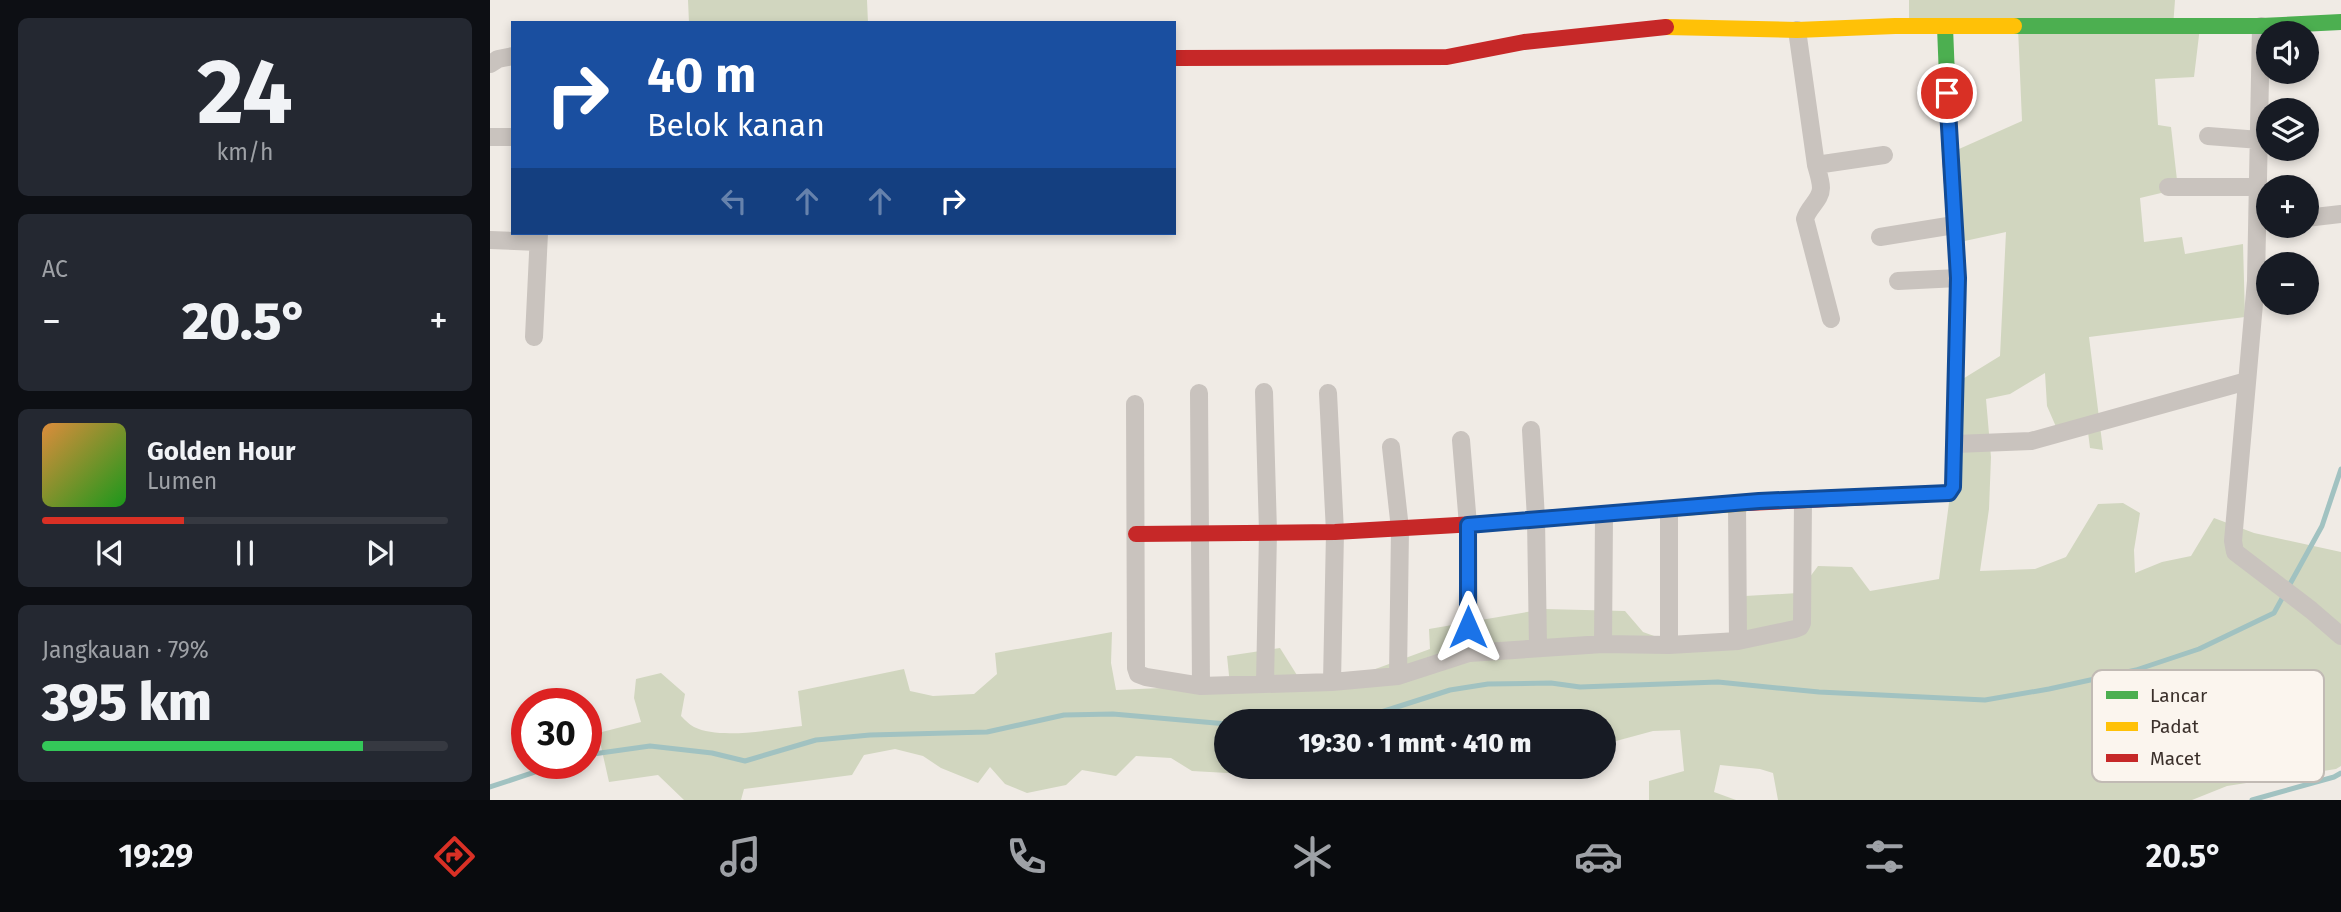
<!DOCTYPE html>
<html lang="id">
<meta charset="utf-8">
<style>
body{margin:0;font-family:"Fira Sans",sans-serif;background:#242831;color:#f1f3f6;height:100vh;display:flex;flex-direction:column;font-size:26px;white-space:nowrap}
*{box-sizing:border-box;margin:0}
p{font-size:23px;color:#9ea1a6}
.icon{flex:none;width:38px;height:38px;fill:none;stroke:currentColor;stroke-width:2;stroke-linecap:round;stroke-linejoin:round}
.map{position:relative;flex:1;overflow:hidden}
.panel{display:flex;flex-direction:column;gap:18px;padding:18px;background:#0d0f14;width:490px}
.panel>*{flex:none}
.hud{position:absolute;left:21px;top:21px;width:665px;height:214px;border-radius:0px;box-shadow:0 4px 10px #0003;background:#1a4fa0;color:#fff;overflow:hidden}
.tools{position:absolute;left:1766px;top:21px;display:grid;gap:14px}
.tools a{display:grid;place-items:center;width:63px;height:63px;border-radius:50%;background:#171b24;box-shadow:0 4px 10px #0003;font-size:35px}
.speed{position:absolute;left:21px;top:688px;display:flex;gap:14px;font-size:35px;font-weight:700;text-align:center}
.speed>*{display:grid;place-content:center;width:91px;height:91px;border-radius:50%;background:#171b24;box-shadow:0 4px 10px #0003;line-height:1}
.speed .limit{border:10px solid #d22;background:#fff;color:#111}
.pin{position:absolute;display:grid;place-items:center;width:60px;height:60px;color:#fff;margin:-30px;border:4px solid #fff;border-radius:50%;box-shadow:0 2px 7px #0007}
.me{position:absolute;width:77px;margin:-38px;rotate:0deg;stroke-linejoin:round;filter:drop-shadow(0 0 5px #0008)}
.turn{display:flex;align-items:center;gap:24px;height:147px;padding:0 21px;font-size:32px}
.turn .icon{width:91px;height:91px;stroke-width:2.5}
.turn b{display:block;font-size:49px;line-height:60px}
.lanes{display:flex;align-items:center;height:66px;padding:0 21px;background:#0003;justify-content:center;gap:35px;direction:ltr}
.lanes .off{opacity:.35}
.big{font-size:52px;font-weight:800;line-height:1.1}
.panel .widget{flex:1;display:flex;flex-direction:column;justify-content:center;gap:10px;min-width:0;padding:0 24px;border-radius:10px;background:#242831}
.panel .dial{align-items:center;gap:0}
.dial b{font-size:91px;line-height:1}
.song{display:flex;align-items:center;gap:21px}
.cover{width:84px;height:84px;border-radius:10px;background:linear-gradient(135deg,hsl(30 70% 55%),hsl(120 70% 35%))}
.played{height:7px;border-radius:4px;background:linear-gradient(90deg,#d93025 35%,#363941 35%)}
.keys{display:flex;justify-content:space-around;direction:ltr}
.heat{display:flex;justify-content:space-between;align-items:center;font-size:38px;direction:ltr}
.charge{height:10px;border-radius:5px;background:linear-gradient(90deg,#34c759 79%,#363941 0)}
.trip{position:absolute;left:724px;top:709px;width:402px;height:70px;border-radius:35px;background:#171b24;box-shadow:0 4px 10px #0003;font-weight:800;line-height:70px;text-align:center}
.tab-bar{display:flex;height:112px;justify-content:space-around;align-items:center;background:#090b0e;color:#9ea1a6}
.tab-bar .icon{width:49px;height:49px}
.tab-bar .active{color:#d93025}
.tab-bar b{font-size:32px;color:#f1f3f6}
main{display:flex;flex:1;min-height:0}
.map>svg:first-child{display:block}
.green{fill:#d1d6bf}
.lines{fill:none;stroke-linecap:round;stroke-linejoin:round}
.stream{stroke:#a1c2c1;stroke-width:5}
.street{stroke:#c9c3be;stroke-width:18}
.fast{stroke:#4caf50;stroke-width:16}
.slow{stroke:#ffc107;stroke-width:16}
.jam{stroke:#c62828;stroke-width:16}
.route-casing{stroke:#114b97;stroke-width:18}
.route{stroke:#1a73e8;stroke-width:12}
.key{fill:#fbf5ee;stroke:#c1bab4;stroke-width:2}
.key-label{font-size:19px;fill:#3b302b}
</style>
<main>
<section class="panel">
<div class="widget dial"><b>24</b><p>km/h</p></div>
<div class="widget"><p>AC</p>
<div class="heat"><a>−</a><b class="big">20.5°</b><a>+</a></div>
</div>
<div class="widget">
<div class="song"><i class="cover"></i><div><b>Golden Hour</b><p>Lumen</p></div></div>
<div class="played"></div>
<div class="keys"><svg class="icon" aria-label="previous" viewBox="0 0 24 24"><path d="M18 5L8 12l10 7zM5 5v14"/></svg><svg class="icon" aria-label="pause" viewBox="0 0 24 24"><path d="M8 5v14M16 5v14"/></svg><svg class="icon" aria-label="next" viewBox="0 0 24 24"><path d="M6 5l10 7-10 7zM19 5v14"/></svg></div>
</div>
<div class="widget"><p>Jangkauan · 79%</p><b class="big">395 km</b><div class="charge"></div></div>
</section>
<div class="map">
<svg width="1851" height="800" viewBox="0 0 1851 800">
<rect width="100%" height="100%" fill="#f0ebe5"/>
<path class="green" d="M198,0H377L378,23H199Z
M1419,0H1685L1683,27H1710L1704,77L1665,79L1668,125L1681,127L1688,189L1650,198L1654,242L1692,237L1695,254L1753,244L1755,317L1599,337L1613,450L1600,448L1597,424L1567,429L1557,406L1555,373L1520,394L1496,399L1501,457L1499,509L1490,571L1545,569L1576,557L1608,504L1633,503L1650,513L1644,550L1645,573L1672,562L1701,556L1724,518L1764,533L1851,552V766L1846,769L1737,786L1702,800H1288L1283,773L1270,769L1230,765L1224,792L1246,800H1159V781L1194,771L1190,730L1163,731L1115,744V721H737V766H934L935,769L830,778L702,771L681,758L646,756L626,776L592,770L576,785L537,793L515,784L500,767L488,783L451,768L433,756L405,749L374,755L362,775L254,789L251,800H194L168,775L119,782L108,733L151,722L144,698L146,679L171,673L195,694L191,716C195,720 200,725 204,727C230,740 284,729 312,726L308,691L414,669L420,691L443,696L484,694L507,674L505,653L622,632L621,663L626,690L740,685L737,656L790,648L815,688L869,675L940,649L939,629L1054,609L1135,611L1153,632L1189,645L1238,636L1255,596L1308,593L1328,566L1362,567L1380,591L1449,579L1472,404L1471,380L1510,356L1516,232L1461,244L1460,153L1532,121L1528,28L1419,32Z"/>
<g class="lines">
<path class="stream" d="M863,721L960,690L998,684L1061,683L1090,687L1228,682L1329,692L1495,700L1559,689L1646,670L1709,649L1784,613L1832,526L1851,469
M96,755L160,746L222,753L255,761L326,740L380,735L497,732L574,715L623,714L737,724
M0,787L72,763
M1762,800L1844,777L1851,773"/>
<path class="street" d="M1771,26L1766,281L1743,541L1745,552L1821,610L1851,636
M1307,30L1326,165L1394,155
M0,64L8,59L23,56
M1718,136L1770,140
M0,137H23
M1326,165C1328,172 1331,181 1331,188C1331,200 1318,207 1315,219L1341,319
M1678,187H1768
M1816,218L1851,214
M1390,237L1464,225
M0,240L48,242
M1408,281L1468,278
M44,337L49,233
M774,392L778,532L775,683
M709,393L711,686
M838,393L845,532L842,682
M645,404L646,668L648,674L656,677L711,686L842,682L908,676L979,653L1113,644L1179,645L1248,641L1305,629L1310,627L1312,623L1313,499
M1041,430L1046,519L1048,647
M971,440L978,525L979,653
M1465,444L1541,441L1757,381
M901,447L910,529L908,676
M1247,503L1248,641
M1113,644L1114,515
M1179,645V510"/>
<path class="fast" d="M1524,26H1771L1851,22
M1455,27L1460,153"/>
<path class="slow" d="M1176,27L1307,30L1405,26H1524
M985,524L1257,503"/>
<path class="jam" d="M684,58L957,57L1034,42L1176,27
M1257,503L1459,493L1463,487L1468,278L1460,153
M646,534L845,532L985,524"/>
</g>
<g class="lines">
<defs>
<path id="route" d="M978,627V525L1269,501L1459,493L1463,487L1468,278L1457,93"/>
</defs>
<use href="#route" class="route-casing"/>
<use href="#route" class="route"/>
</g>
<rect x="1602" y="670" width="232" height="112" rx="10" class="key"/>
<rect x="1616" y="691" width="32" height="8" fill="#4caf50"/>
<rect x="1616" y="722" width="32" height="9" fill="#ffc107"/>
<rect x="1616" y="754" width="32" height="8" fill="#c62828"/>
<g class="key-label">
<text x="1660" y="702">Lancar</text>
<text x="1660" y="733">Padat</text>
<text x="1660" y="765">Macet</text>
</g>
</svg>
<div class="tools">
<a><svg class="icon" aria-label="sound" viewBox="0 0 24 24"><path d="M4 9h4l5-4v14l-5-4H4zM17 9q2 3 0 6"/></svg></a>
<a><svg class="icon" aria-label="layers" viewBox="0 0 24 24"><path d="M12 4l9 5-9 5-9-5zM3 14l9 5 9-5"/></svg></a>
<a>+</a>
<a>−</a>
</div>
<div class="speed"><div class="limit">30</div></div>
<div class="pin" style="left:1457px;top:93px;background:#d93025"><svg class="icon" aria-label="arrive" viewBox="0 0 24 24"><path d="M6 21V4h12l-3 4 3 4H6"/></svg></div>
<svg class="me" style="left:978px;top:627px" viewBox="-20 -20 40 40"><path d="M0-17L14 15 0 8-14 15z" fill="#1a73e8" stroke="#fff" stroke-width="4"/></svg>
<div class="trip">19:30 · 1 mnt · 410 m</div>
<div class="hud">
<div class="turn"><svg class="icon" aria-label="right" viewBox="0 0 24 24"><path d="M7 20v-9h11M14 6l5 5-5 5"/></svg><div><b>40 m</b>Belok kanan</div></div>
<div class="lanes"><svg class="icon off" aria-label="left" viewBox="0 0 24 24"><path d="M17 20v-9H6M10 6l-5 5 5 5"/></svg><svg class="icon off" aria-label="ahead" viewBox="0 0 24 24"><path d="M12 20V5M6 11l6-6 6 6"/></svg><svg class="icon off" aria-label="ahead" viewBox="0 0 24 24"><path d="M12 20V5M6 11l6-6 6 6"/></svg><svg class="icon" aria-label="right" viewBox="0 0 24 24"><path d="M7 20v-9h11M14 6l5 5-5 5"/></svg></div>
</div>
</div>
</main>
<nav class="tab-bar">
<b>19:29</b>
<svg class="icon active" aria-label="directions" viewBox="0 0 24 24"><path d="M12 3l9 9-9 9-9-9zM9 14v-3h6M13 9l2 2-2 2"/></svg>
<svg class="icon" aria-label="music" viewBox="0 0 24 24"><path d="M9 18V5l10-2v13"/><circle cx="6" cy="18" r="3"/><circle cx="16" cy="16" r="3"/></svg>
<svg class="icon" aria-label="phone" viewBox="0 0 24 24"><path d="M5 4h4l2 5-3 2q2 4 5 5l2-3 5 2v4C11 20 4 13 5 4z"/></svg>
<svg class="icon" aria-label="climate" viewBox="0 0 24 24"><path d="M12 3v18M4 7l16 10M4 17L20 7"/></svg>
<svg class="icon" aria-label="car" viewBox="0 0 24 24"><path d="M5 17H2v-5l4-1 3-4h7l3 4 3 1v5h-3M9 17h6M6 11h13"/><circle cx="7" cy="17" r="2"/><circle cx="17" cy="17" r="2"/></svg>
<svg class="icon" aria-label="filters" viewBox="0 0 24 24"><path d="M4 7h16M4 17h16"/><circle cx="9" cy="7" r="2"/><circle cx="15" cy="17" r="2"/></svg>
<b>20.5°</b>
</nav>
